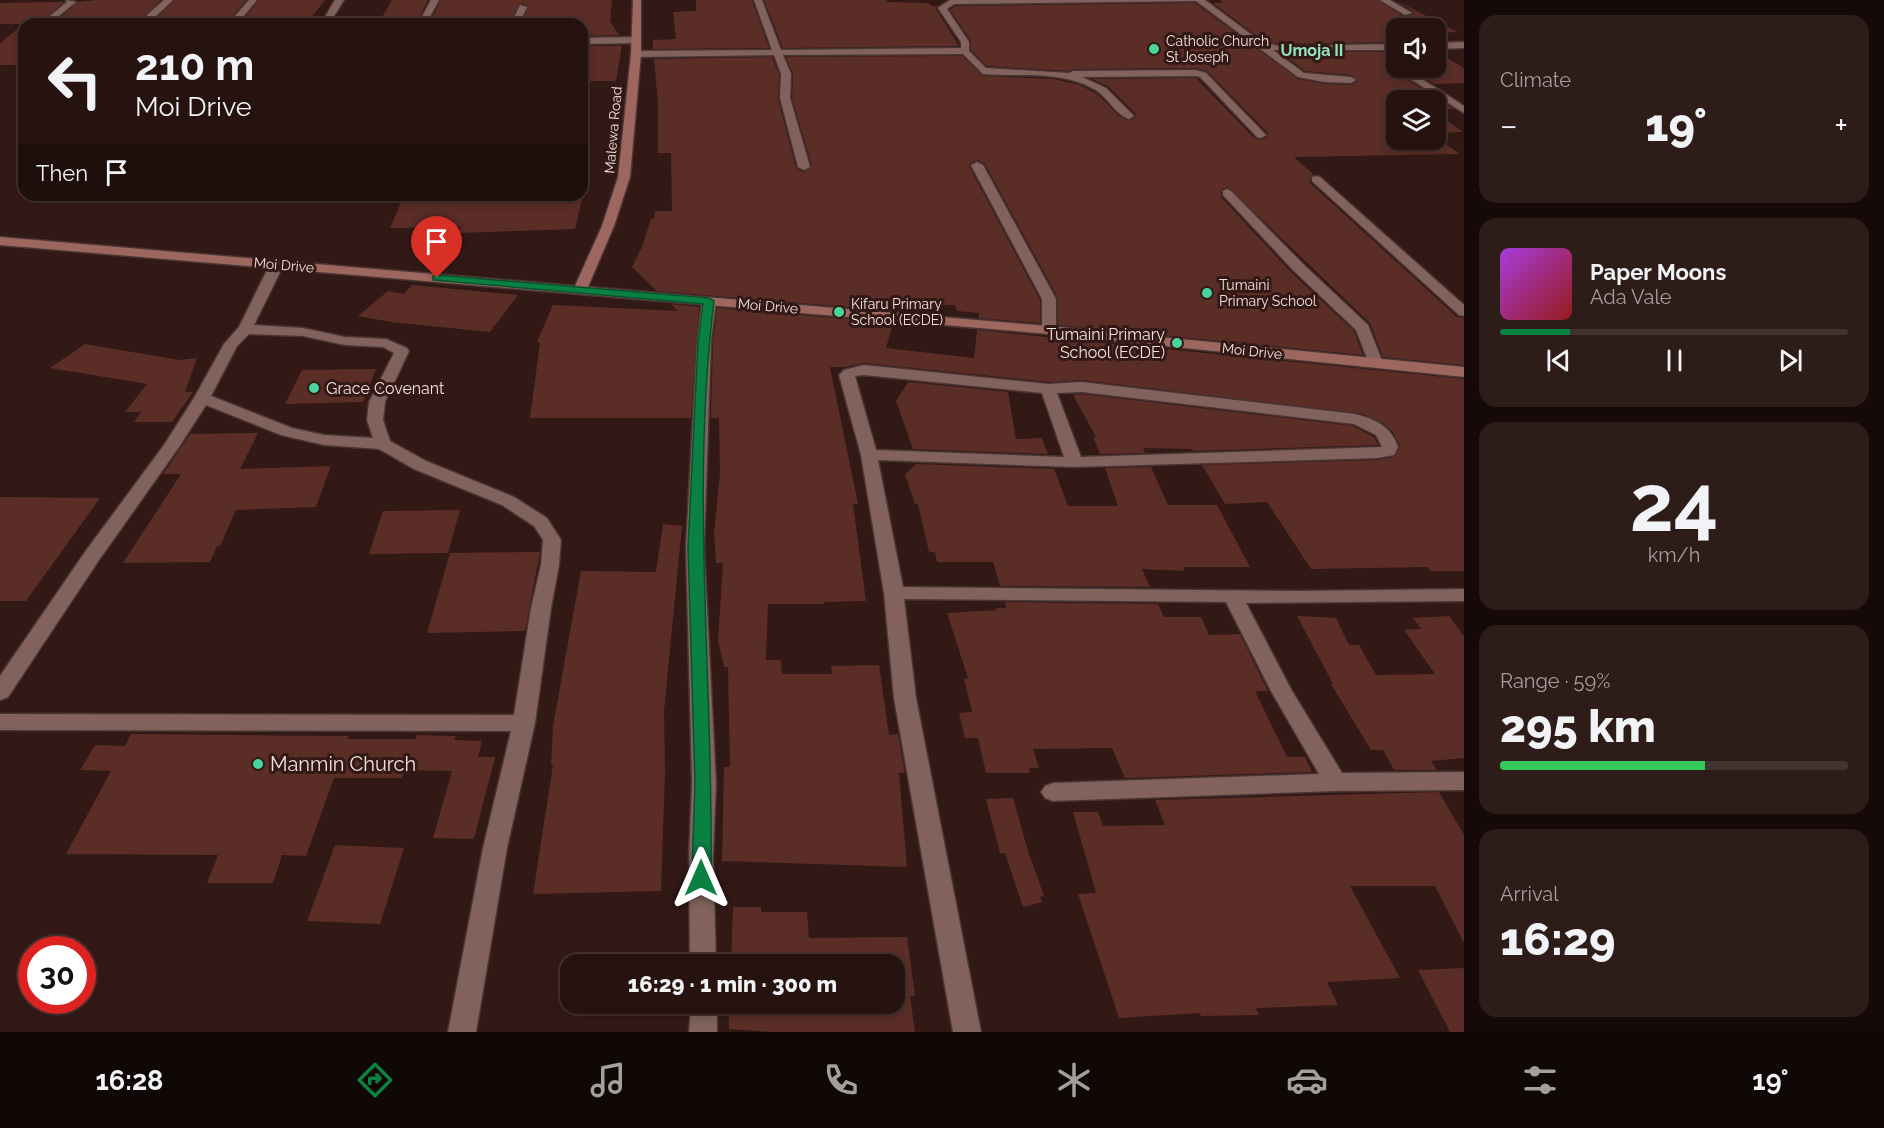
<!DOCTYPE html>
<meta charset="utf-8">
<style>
body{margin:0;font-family:Raleway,sans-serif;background:#2e1c19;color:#f1f3f6;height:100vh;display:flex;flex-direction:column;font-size:22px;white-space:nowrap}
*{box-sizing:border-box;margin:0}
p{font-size:20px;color:#a49e9f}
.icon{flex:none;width:33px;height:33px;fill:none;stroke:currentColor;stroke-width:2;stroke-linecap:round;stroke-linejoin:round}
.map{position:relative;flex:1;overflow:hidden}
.details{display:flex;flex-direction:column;gap:15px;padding:15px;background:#150a09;width:420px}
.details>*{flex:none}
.hud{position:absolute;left:18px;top:18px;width:570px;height:183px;border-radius:18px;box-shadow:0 3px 9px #0003,0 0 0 2px #423230;background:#261310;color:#f1f3f6;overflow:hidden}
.fabs{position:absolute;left:1386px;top:18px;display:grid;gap:12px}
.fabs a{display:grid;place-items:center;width:60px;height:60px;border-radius:12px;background:#261310;box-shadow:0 3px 9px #0003,0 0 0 2px #423230;font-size:30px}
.speed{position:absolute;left:18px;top:936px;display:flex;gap:12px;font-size:30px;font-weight:700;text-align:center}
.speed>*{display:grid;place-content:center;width:78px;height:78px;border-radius:50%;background:#261310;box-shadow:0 3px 9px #0003,0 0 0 2px #423230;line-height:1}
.speed .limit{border:9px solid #d22;background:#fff;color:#111}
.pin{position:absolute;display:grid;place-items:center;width:51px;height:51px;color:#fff;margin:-62px -26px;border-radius:50% 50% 50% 0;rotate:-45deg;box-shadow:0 0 6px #0007}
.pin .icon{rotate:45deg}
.me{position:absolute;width:66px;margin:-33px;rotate:0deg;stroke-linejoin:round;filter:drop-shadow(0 0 4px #0008)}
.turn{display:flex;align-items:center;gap:21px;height:126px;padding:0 18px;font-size:27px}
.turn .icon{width:78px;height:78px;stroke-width:2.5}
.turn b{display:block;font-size:42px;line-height:51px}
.then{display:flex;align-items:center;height:57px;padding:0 18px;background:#0003;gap:12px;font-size:22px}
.big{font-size:45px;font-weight:800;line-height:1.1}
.details .widget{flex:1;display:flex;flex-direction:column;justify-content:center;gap:9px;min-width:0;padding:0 21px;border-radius:18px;background:#2e1c19}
.details .dial{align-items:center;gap:0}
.dial b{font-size:78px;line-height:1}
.song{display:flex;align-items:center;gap:18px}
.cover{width:72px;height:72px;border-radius:9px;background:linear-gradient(135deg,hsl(280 70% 55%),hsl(0 70% 35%))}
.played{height:6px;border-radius:3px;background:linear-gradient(90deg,#0b8043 20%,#423230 20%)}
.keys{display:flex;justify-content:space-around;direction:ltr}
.heat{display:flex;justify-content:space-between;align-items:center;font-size:33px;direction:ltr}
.charge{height:9px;border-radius:4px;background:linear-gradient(90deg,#34c759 59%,#423230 0)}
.trip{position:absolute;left:560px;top:954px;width:345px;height:60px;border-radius:18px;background:#261310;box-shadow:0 3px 9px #0003,0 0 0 2px #423230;font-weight:800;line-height:60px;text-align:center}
.tabs{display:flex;height:96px;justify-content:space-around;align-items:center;background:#0f0806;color:#a49e9f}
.tabs .icon{width:42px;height:42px}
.tabs .current{color:#0b8043}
.tabs b{font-size:27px;color:#f1f3f6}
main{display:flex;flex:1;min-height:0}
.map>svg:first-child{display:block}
.building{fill:#5a2d27}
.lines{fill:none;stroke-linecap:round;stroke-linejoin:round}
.street-casing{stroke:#493433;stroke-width:3}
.secondary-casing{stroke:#493433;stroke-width:3}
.street{fill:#81625d;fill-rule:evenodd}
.secondary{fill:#9d665e;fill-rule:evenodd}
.route{fill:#0b8043;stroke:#07532c;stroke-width:1.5}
.poi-dot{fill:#49d49d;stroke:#321916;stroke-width:2}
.labels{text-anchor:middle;stroke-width:6;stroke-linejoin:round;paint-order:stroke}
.far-poi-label{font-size:14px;fill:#f2e0dd;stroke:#321916;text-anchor:start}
.far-street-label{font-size:14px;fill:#f2e0dd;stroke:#321916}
.far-quarter-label{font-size:16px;font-weight:bold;fill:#92e6bf;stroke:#321916}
.poi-label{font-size:16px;fill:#f2e0dd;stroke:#321916;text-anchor:end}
.near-poi-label{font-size:20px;fill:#f2e0dd;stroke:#321916;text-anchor:start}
</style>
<main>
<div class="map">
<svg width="1464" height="1032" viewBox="0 0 1464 1032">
<rect width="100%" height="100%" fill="#321916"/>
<path class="building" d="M96,0H161L145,15V21H153L175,0H246L226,24H53L78,2Z
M259,0H325L306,24H240Z
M392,0H428L416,24H378Z
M441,0H612L610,21L619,35L582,36V24H521L529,6L521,3L509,24H429Z
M696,0H752L769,48L653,49V40L676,39L673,12L696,11Z
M764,0H886L888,2L928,3L932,6H937L936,9L959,46L783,48Z
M1220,0H1378L1404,17L1414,14L1413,11L1395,0L1458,32L1436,33V28H1396V42L1279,44L1261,39L1213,3H1224Z
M54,2H64L38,24H24V34L16,42L24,49V58L16,65H0V43L24,24H0V3Z
M1195,3L1298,79L1324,84L1351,85L1358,81L1351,75L1305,71L1280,52H1396L1395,72L1454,109L1436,110V100H1396V140H1436V113L1463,132L1439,133L1450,141H1441L1460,154L1294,157L1313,174L1310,177V183L1457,317L1464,318V365L1383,357L1370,323L1228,187L1222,189L1221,197L1291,272L1354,331L1363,355L1058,325V298L985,164L978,160L970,163L969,166L1040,300V323L979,318V313L957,311L955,305L898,304L897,311L657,291L632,267L642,247L651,219H654L655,211H672L671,153H658V104L654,59L772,57L779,74L778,99L796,168L803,172L812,166L792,98L793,74L786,57L962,56L983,76L1053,79L1080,85L1097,94L1118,115L1128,121L1135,118L1136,114L1108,86L1092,79L1196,78L1255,139L1262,140L1267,137L1268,133L1207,71L1196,68L1073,69L1069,71L987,66L971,50V41L950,10L955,6Z
M582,46H622L616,81H582Z
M1436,51L1464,68V83L1435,84L1408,68H1436Z
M489,195H583L575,229L458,233L461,227L390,228L402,200H488Z
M412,285L518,295L490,332L391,322L358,316L388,291L404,294Z
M671,304L699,307L691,418H530L540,343L537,342L553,305L678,311Z
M717,308L893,323L886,348L974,358L977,330L1464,379V571H1431L1428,567L1311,569L1267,502L1225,504L1202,465L1378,460L1394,457L1400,446L1393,432L1383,423L1363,414L1082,380L1050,382L864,363L845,367H830L858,504H853L866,601L824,602V604H768L766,660H781L782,674H832L831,666L879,665L889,735L898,734L905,773H899L907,867L722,861L724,767H730L728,667H724L718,641L723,563H716L714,533L720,474L719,418H711L713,342Z
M85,344L179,360L197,358L185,392H193L172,422H134L141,412H125L147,384L50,368Z
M376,369L363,402L285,404L302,370Z
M908,382L1008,392L1016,439L1042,438L1048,454L913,449L896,401Z
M1082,394L1353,426L1374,437L1378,445L1193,451L1192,449L1143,448L1145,453L1100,454L1093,437H1096L1073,395Z
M258,433L240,469L331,466L316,507L236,510L220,546H217L210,562L123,563L181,474H163L190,434Z
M916,464L1054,469L1068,506H1118L1105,468L1151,467L1168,505H1217L1250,567H1183L1184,571L1142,569L1150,587L1000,586L993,562H937L935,552H929L918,504H915L905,474Z
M0,497L100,498L26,601H0Z
M460,510L448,553L369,554L383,511Z
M663,524L682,526L664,711L665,772L661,891L533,894L553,765H551L553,726L581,571L656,572Z
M540,552L525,631L427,633L450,553Z
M1005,602L1158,604L1164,617H1201L1209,635L1240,634L1268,691H1255L1287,757H1305L1312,772L1125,778L1112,748L1033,749L1039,768H1029L1030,773H986L978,738H965L959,713L972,712L964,679L968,678L947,613L997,610L996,608H1006Z
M1297,616L1336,618L1349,645H1359L1376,675L1435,674L1404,630L1421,629L1413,618L1449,616L1464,636V758L1431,761L1437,770H1394L1383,750H1371L1331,684H1333Z
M131,734L349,736L348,739H416L417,735L456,736L454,740L482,741L478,757H495L474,839L433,838L452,771L404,770L402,778H334L306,856L282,855L273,883H207L218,855L66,854L111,771L80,770L95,745L125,746Z
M1439,792L1464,835V943L1435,886H1350L1400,978L1327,982L1338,1005L1256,1008L1259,1015L1201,1016L1200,1013L1119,1018L1078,894L1096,893L1073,812H1098L1103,826L1165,825L1155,800Z
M1013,798L1028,851L1044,896L1040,897L1042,902L1023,907L1005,853H1000L986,799Z
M335,845L404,848L380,924L307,921Z
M733,907H761V912H807L809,938L907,937L915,996H910L915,1032H771L729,1029L728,1004H894V964H731Z
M1464,968V1032H1450L1418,970Z"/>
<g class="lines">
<defs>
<path id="street" d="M66,0L76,2L49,24H40L67,2Z
M164,0H173L153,19H147V15Z
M249,0H257L237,24H228Z
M335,0H344L329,24H321Z
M431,0H439L426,24H418Z
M754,0H762L781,50L961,48V42L938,8L950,0H1205L1260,41L1279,46L1396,44V50H1273L1304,73L1351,77L1356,80L1351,83L1324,82L1298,77L1196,1L954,4L947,9L969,42V51L986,68L1069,73L1073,71L1196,70L1206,73L1266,135L1261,138L1257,137L1200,77L1196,76L1082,77L1106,88L1134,116L1129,119C1115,114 1107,96 1094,89C1060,70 1020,77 983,74L963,54L783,55L791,74L790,98L810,167L804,170L798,167L780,98L781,74L774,55L636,57L631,54L636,51L772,50Z
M1380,0H1390L1412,13L1405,15Z
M520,5L527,7L519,24H511Z
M24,36V47L18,42Z
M582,38L636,37L640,40L636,43L582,44Z
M1464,42V48L1436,49V43Z
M1396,66L1405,68L1464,106V113L1396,70Z
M977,162L983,165L1056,299V330L1054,333H1044L1042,330V299L971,165Z
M1316,176L1320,177L1464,305V316L1459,315L1312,181V177Z
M1227,189L1231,191L1303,264L1368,325L1383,363L1380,366H1370L1356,330L1293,270L1223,195V191Z
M277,260L284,264L254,325L303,328L345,337L386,339L407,348L409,351L385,402L383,420L390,441L426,461L514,497L547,518L561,540L559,565L551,608L535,723L507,848L476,1032H448L483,848L511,731L0,730V714L514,715L531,608L541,565L543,540L534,526L502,505L414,469L379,449L324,445L281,435L206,405L179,447L99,560L8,697L0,700V676L85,552L164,445L194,398L224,344L239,327L270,264ZM249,334L303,336L345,345L383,347L394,353L369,402L367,420L373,438L324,435L292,428L211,396L237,346Z
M709,297L716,301L711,342L704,547L716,783L713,857L716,964H690L689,857L692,783L686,547L697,342L702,301Z
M864,365L1048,384L1082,382L1355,414C1375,419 1391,426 1398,447L1394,455L1378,458L1074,467L878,460L903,587L1299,591L1464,589V601L1246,603L1292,691L1342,773L1464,772V790L1336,791L1053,801L1045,798L1041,792L1045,786L1053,783L1319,774L1271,691L1226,602L904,599L916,698L981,1032H953L894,698L884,593L861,455L839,375L844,370ZM864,375L1042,393L1064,457L876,450L855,376ZM1082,392L1354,424L1376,435L1382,447L1081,457L1057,393Z
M691,1004H717V1032H689Z"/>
<path id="secondary" d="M633,0H641V54L630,177L614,226L588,287L1049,326L1464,367V377L1049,334L0,245V237L575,286L602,226L618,177L631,54Z"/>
</defs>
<use href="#street" class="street-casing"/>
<use href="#secondary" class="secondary-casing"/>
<use href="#street" class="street"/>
<use href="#secondary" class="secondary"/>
</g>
<path class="route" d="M437,275L709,298L714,301C690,493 714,686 711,878L708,884L701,886L695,884L692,878L695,783L688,547L698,342L703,304L433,280V276Z"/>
<g class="poi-dot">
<circle cx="1154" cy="49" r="6"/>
<circle cx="1207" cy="293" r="6"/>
<circle cx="839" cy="312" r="6"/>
<circle cx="1177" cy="343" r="6"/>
<circle cx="314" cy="388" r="6"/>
<circle cx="258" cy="764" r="6"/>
</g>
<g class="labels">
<g class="far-poi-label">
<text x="1166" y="46">Catholic Church<tspan x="1166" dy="16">St Joseph</tspan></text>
<text x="1219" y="290">Tumaini<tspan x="1219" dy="16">Primary School</tspan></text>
<text x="851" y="309">Kifaru Primary<tspan x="851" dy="16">School (ECDE)</tspan></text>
</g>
<g class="far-street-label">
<text transform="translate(613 130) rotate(-85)" y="5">Malewa Road</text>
<text transform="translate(284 265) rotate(5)" y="5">Moi Drive</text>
<text transform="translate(768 306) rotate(5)" y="5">Moi Drive</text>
<text transform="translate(1252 351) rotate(6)" y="5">Moi Drive</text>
</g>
<g class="far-quarter-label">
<text x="1312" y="56">Umoja II</text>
</g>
<g class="poi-label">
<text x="1165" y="340">Tumaini Primary<tspan x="1165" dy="18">School (ECDE)</tspan></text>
<text x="326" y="394" text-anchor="start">Grace Covenant</text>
</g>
<g class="near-poi-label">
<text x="270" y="771">Manmin Church</text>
</g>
</g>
</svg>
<div class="fabs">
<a><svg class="icon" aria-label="sound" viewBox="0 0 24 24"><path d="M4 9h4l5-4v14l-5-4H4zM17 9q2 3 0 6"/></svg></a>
<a><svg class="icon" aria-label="layers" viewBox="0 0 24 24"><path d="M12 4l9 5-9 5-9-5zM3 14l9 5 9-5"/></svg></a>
</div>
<div class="speed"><div class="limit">30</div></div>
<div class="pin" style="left:437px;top:278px;background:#d93025"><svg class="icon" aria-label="arrive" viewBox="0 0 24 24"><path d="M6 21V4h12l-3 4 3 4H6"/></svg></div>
<svg class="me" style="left:701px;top:878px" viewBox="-20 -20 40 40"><path d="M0-17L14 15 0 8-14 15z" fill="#0b8043" stroke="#fff" stroke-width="4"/></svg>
<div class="trip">16:29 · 1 min · 300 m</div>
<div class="hud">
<div class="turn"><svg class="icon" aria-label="left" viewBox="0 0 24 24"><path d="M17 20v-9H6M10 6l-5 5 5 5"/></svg><div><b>210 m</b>Moi Drive</div></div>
<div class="then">Then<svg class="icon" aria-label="arrive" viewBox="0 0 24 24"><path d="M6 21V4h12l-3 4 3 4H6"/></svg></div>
</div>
</div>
<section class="details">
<div class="widget"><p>Climate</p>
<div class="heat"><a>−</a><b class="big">19°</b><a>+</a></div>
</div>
<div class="widget">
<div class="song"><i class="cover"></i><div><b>Paper Moons</b><p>Ada Vale</p></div></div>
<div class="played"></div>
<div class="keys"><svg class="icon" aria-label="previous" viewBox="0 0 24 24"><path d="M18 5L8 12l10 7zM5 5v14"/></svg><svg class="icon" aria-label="pause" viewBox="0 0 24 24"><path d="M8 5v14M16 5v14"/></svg><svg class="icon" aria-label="next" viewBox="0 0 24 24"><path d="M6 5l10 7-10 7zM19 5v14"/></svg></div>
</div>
<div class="widget dial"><b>24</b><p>km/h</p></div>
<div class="widget"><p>Range · 59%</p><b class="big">295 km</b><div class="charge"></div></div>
<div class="widget"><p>Arrival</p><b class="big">16:29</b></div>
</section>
</main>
<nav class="tabs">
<b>16:28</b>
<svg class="icon current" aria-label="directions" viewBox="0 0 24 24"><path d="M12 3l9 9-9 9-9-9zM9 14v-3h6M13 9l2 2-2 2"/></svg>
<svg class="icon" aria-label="music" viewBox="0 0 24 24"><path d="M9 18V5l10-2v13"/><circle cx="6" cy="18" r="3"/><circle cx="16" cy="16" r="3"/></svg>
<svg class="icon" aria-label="phone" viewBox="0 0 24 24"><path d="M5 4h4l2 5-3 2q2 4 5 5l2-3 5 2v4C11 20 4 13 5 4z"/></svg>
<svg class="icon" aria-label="climate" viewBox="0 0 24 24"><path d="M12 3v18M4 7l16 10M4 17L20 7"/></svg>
<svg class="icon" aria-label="car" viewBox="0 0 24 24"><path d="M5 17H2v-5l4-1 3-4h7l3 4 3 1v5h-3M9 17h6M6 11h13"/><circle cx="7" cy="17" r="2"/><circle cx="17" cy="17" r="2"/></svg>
<svg class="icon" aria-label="filters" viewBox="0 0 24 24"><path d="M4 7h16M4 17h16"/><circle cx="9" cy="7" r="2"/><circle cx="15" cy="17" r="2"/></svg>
<b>19°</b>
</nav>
